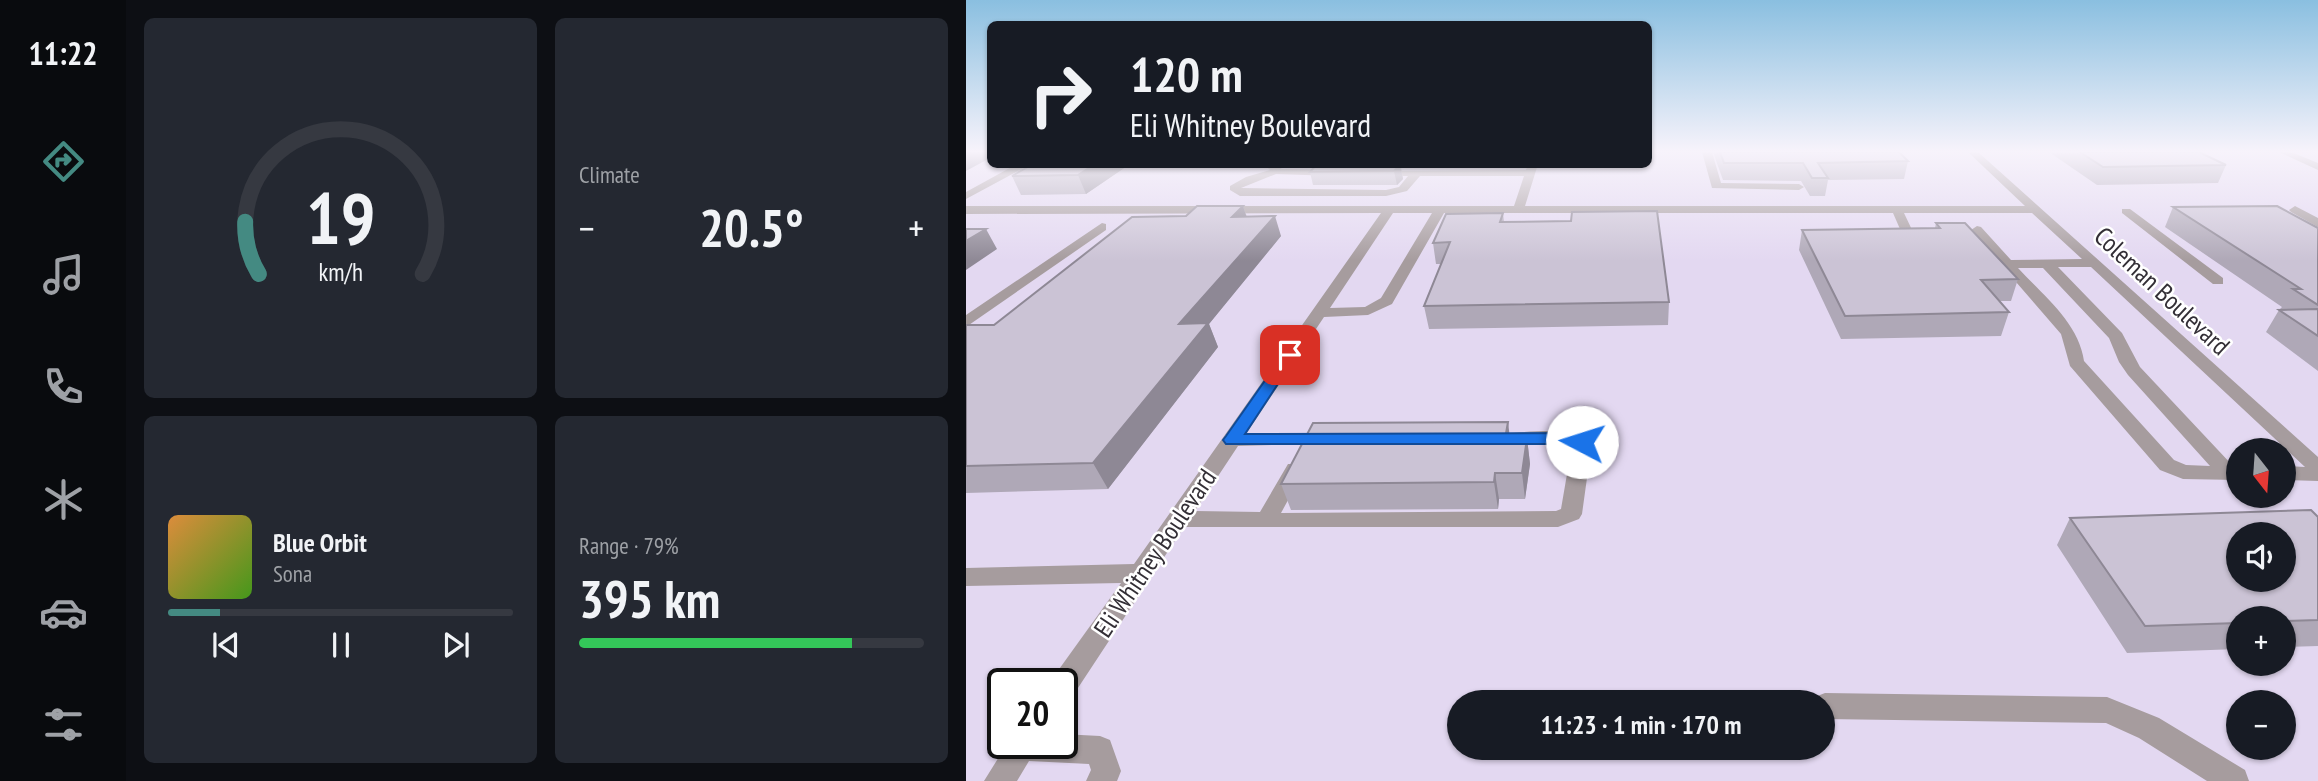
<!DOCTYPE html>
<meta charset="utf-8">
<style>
body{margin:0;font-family:"PT Sans Narrow",sans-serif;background:#242831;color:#f1f3f6;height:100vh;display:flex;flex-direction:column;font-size:26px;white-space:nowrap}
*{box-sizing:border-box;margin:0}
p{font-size:23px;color:#9ea1a6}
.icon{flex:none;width:38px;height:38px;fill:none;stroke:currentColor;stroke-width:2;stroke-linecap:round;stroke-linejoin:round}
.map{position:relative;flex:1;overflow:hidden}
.panel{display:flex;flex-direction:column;gap:18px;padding:18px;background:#0d0f14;width:840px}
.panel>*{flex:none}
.hud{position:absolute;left:21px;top:21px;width:665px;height:147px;border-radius:10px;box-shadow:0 2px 5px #0004;background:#171b24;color:#f1f3f6;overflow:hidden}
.needle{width:46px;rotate:163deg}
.fabs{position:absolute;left:1260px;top:438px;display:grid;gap:14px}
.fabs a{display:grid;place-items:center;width:70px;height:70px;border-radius:50%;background:#171b24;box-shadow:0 2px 5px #0004;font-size:35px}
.speed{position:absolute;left:21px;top:668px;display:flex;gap:14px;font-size:35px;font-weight:700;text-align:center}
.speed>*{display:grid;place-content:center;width:91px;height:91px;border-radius:50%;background:#171b24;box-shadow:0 2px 5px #0004;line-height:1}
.speed .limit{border:4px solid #111;border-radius:10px;background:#fff;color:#111}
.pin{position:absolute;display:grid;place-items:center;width:60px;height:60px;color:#fff;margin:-30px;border-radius:14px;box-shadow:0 4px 10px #0006}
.me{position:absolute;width:77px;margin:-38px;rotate:275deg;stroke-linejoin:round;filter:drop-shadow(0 0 5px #0008)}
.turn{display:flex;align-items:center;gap:24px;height:147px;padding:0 28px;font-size:32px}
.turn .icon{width:91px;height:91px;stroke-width:2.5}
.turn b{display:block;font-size:49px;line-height:60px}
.big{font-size:52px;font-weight:700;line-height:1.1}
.panel .tile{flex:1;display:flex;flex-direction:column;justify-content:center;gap:10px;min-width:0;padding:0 24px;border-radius:10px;background:#242831}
.panel .dial{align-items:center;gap:0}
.dial svg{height:182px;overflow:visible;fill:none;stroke:#363941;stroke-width:7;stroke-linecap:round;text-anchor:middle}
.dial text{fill:#f1f3f6;stroke:none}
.song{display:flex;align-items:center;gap:21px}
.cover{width:84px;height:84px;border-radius:10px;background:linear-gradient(135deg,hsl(30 70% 55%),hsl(100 70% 35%))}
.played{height:7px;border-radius:4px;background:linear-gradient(90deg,#448a82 15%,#363941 15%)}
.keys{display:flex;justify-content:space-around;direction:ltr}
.heat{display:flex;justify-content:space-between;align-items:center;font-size:38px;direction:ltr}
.charge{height:10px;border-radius:5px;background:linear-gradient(90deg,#34c759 79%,#363941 0)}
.panel .tiles{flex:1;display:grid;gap:18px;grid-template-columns:repeat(2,1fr)}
.trip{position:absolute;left:481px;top:690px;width:388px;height:70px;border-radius:35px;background:#171b24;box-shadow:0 2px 5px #0004;font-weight:700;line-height:70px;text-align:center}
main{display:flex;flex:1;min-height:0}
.tabs{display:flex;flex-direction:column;width:126px;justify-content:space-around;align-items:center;background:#090b0e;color:#9ea1a6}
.tabs .icon{width:49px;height:49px}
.tabs .on{color:#448a82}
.tabs b{font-size:32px;color:#f1f3f6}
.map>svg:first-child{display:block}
.built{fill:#e3d8f1;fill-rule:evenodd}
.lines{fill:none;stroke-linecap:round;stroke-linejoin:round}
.minor{fill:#a69c9e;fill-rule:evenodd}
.wall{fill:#afa8b7}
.shaded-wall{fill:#8e8895}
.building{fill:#cbc3d5;stroke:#8e8895;stroke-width:2;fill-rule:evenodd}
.route{fill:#1a73e8;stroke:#114b97;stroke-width:2}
.labels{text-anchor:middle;stroke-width:5;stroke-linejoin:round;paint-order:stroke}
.street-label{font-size:26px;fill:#332f36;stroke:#fff}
</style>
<main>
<nav class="tabs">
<b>11:22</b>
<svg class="icon on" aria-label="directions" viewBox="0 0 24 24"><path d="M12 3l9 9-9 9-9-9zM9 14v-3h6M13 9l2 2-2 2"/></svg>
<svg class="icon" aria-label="music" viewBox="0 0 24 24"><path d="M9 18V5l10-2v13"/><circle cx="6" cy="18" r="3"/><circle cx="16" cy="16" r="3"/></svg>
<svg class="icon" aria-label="phone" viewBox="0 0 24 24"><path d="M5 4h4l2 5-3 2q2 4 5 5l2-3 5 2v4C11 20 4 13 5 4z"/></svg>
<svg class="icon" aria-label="climate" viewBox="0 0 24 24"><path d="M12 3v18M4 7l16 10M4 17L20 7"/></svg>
<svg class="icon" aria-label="car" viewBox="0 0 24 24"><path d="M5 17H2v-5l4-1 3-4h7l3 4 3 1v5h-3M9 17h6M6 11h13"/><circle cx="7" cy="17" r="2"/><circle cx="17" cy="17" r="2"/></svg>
<svg class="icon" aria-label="filters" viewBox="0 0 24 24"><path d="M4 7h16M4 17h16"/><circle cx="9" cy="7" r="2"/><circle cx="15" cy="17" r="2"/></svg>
</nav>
<section class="panel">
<div class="tiles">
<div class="tile dial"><svg viewBox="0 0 100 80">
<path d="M14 69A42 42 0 1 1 86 69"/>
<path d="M14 69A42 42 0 0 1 8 46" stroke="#448a82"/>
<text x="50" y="56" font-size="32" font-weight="700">19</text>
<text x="50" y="72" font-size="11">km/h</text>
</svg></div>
<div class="tile"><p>Climate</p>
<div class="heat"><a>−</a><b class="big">20.5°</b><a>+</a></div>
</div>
<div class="tile">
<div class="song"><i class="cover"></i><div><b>Blue Orbit</b><p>Sona</p></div></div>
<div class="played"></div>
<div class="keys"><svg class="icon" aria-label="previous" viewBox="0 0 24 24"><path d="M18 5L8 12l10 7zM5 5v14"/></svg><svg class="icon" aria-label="pause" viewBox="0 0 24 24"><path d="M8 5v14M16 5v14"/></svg><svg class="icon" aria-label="next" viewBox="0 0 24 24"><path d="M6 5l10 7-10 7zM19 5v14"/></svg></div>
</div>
<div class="tile"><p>Range · 79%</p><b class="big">395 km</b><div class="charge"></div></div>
</div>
</section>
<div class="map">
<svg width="1352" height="781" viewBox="0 0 1352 781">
<rect width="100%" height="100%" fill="#ede5f7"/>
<path class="built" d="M0,152H24V164H682L683,152H1352V781H0ZM1272,450H1318V495H1272ZM1272,534H1318V579H1272ZM1272,618H1318V663H1272ZM37,684H96V744H37ZM494,702H858V747H494ZM1272,702H1318V747H1272Z"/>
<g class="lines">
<path class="minor" d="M736,152H746L755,183L833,184L838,187L833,190L746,188Z
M1002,152H1012L1352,457V481L1318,480V466L1339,467L1125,267H1092L1156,333L1174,367L1267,466H1272V480L1217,479L1194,470L1104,366L1095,334L1005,230L1011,226L1015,227L1045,260L1116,259L1066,213H938L947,232L941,236L917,238V232L934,229L927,213H478L426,304L402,315L358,317L280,434L360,433L367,435L370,439L367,443L272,446L229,511L294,512L322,464H336L339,469L315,513L590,511L595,509L606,445H539L532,443L529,439L532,435L539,433C559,433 614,425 626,442L616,514L613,519L592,527H218L106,697L96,700V684H84L86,679L155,583L0,586V568L168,564L415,213L0,214V206H548L558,176H454L441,191L420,196H274L264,190V186L280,177L304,170L298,164H310L316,169L368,170L373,173L368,176L310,174L275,188L420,190L433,187L442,176H413L409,175V171L560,170L562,164H572L559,206H1059ZM427,213H466L415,298L399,307L364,308ZM1052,268H1077L1143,338L1153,362L1162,375L1244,466L1220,465L1208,460L1118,361C1113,323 1077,295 1052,268Z
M1313,152H1325L1352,163V170Z
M51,164H65L0,199V192Z
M1329,206L1352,218V227L1325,212L1323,210Z
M1156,209H1164L1257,278V284H1247L1156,213Z
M136,223L140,224V230L0,327V315Z
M859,693L1141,697L1193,718L1279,770L1283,781H1241L1173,738L1140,723L859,719L858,702H847L849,697Z
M96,734L134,736L144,740L155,771L151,781H120L125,770L123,764L63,761L51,781H18L41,744H96Z"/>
</g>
<path class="wall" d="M747,152H933L942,161L938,179L862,180L859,196H844L835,181L757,180Z
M1083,152H1233L1260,165L1252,183L1131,185Z
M67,164H164L120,194L55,195L46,176Z
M351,164H467L466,166H435L437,179L431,185H347L344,172Z
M277,206L281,217L315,236L243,324L252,347L142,489L0,493V325H28L220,216Z
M1207,207L1352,228V371L1300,332L1313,310L1316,307L1199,227Z
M537,213L538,222L703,302L702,325L463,329L458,306L476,264H470L467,243Z
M970,223L1052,279L1045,301H1033L1043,312L1035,336L875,339L833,250L836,230L969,228Z
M561,438L564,464L559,499H533L532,509L325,510L315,484L544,439Z
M1352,517V646L1318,647V618H1272V649L1161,653L1091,545L1104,518Z"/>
<path class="shaded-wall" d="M0,152H24V158L0,171Z
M129,164H164L120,194L112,175Z
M434,165L437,179L431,185L428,171Z
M277,206L283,225L266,217Z
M309,216L315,236L243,324L252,347L142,489L127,463L213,324Z
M20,229L31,249L0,270V241Z
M542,422L545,447L539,439Z
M561,438L564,464L559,499L556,473Z
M529,473L533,499L532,509L528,482Z"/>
<path class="building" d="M754,152H933L942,161L852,163L862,178H846L837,163H758Z
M1114,152H1233L1260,165L1137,167Z
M67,164H129L112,175L46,176Z
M351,164H374L434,165L428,171L344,172Z
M231,206H277L266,217L309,216L213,324L242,323L127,463L0,466V325H28L166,217L220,216Z
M1311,206L1352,228V305L1327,289H1335L1207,207Z
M691,211L703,302L458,306L484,242L467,243L480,214L537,213L534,222L605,221L606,212Z
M970,223H999L1052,279L1015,280L1043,312L879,316L836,230L974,228Z
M0,229H20L0,241Z
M1352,309V336L1313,310Z
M542,422L539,439L561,438L556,473H529L528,482L315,484L347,423Z
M1345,510L1352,517V620L1318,621V618H1272V623L1179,626L1104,518ZM1272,534H1318V579H1272Z"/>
<linearGradient id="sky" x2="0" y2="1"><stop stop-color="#8abfe0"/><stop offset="0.58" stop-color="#f7f3fb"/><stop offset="1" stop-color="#f7f3fb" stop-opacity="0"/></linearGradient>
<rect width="1352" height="261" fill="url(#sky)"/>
<path class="route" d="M324,351L331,355L279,434L607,433L622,438L624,442L616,447L605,444H260L257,440L260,436L319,352Z"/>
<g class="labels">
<g class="street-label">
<text transform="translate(1196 291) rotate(43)" y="9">Coleman Boulevard</text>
<text transform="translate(189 553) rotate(-56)" y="9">Eli Whitney Boulevard</text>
</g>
</g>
</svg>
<div class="fabs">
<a><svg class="needle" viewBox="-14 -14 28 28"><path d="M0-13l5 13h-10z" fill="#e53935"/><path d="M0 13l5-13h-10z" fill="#9ea1a6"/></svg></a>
<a><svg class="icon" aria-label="sound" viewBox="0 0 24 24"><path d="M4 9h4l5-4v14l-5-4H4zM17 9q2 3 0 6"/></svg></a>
<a>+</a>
<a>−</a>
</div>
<div class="speed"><div class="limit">20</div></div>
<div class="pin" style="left:324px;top:355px;background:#d93025"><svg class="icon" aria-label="arrive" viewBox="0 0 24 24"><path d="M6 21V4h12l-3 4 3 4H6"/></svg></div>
<svg class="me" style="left:616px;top:442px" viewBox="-20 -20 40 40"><circle r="19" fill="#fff"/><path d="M0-13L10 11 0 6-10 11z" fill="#1a73e8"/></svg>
<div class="trip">11:23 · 1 min · 170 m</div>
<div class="hud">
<div class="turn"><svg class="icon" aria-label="right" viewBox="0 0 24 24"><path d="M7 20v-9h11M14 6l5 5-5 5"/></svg><div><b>120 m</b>Eli Whitney Boulevard</div></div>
</div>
</div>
</main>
